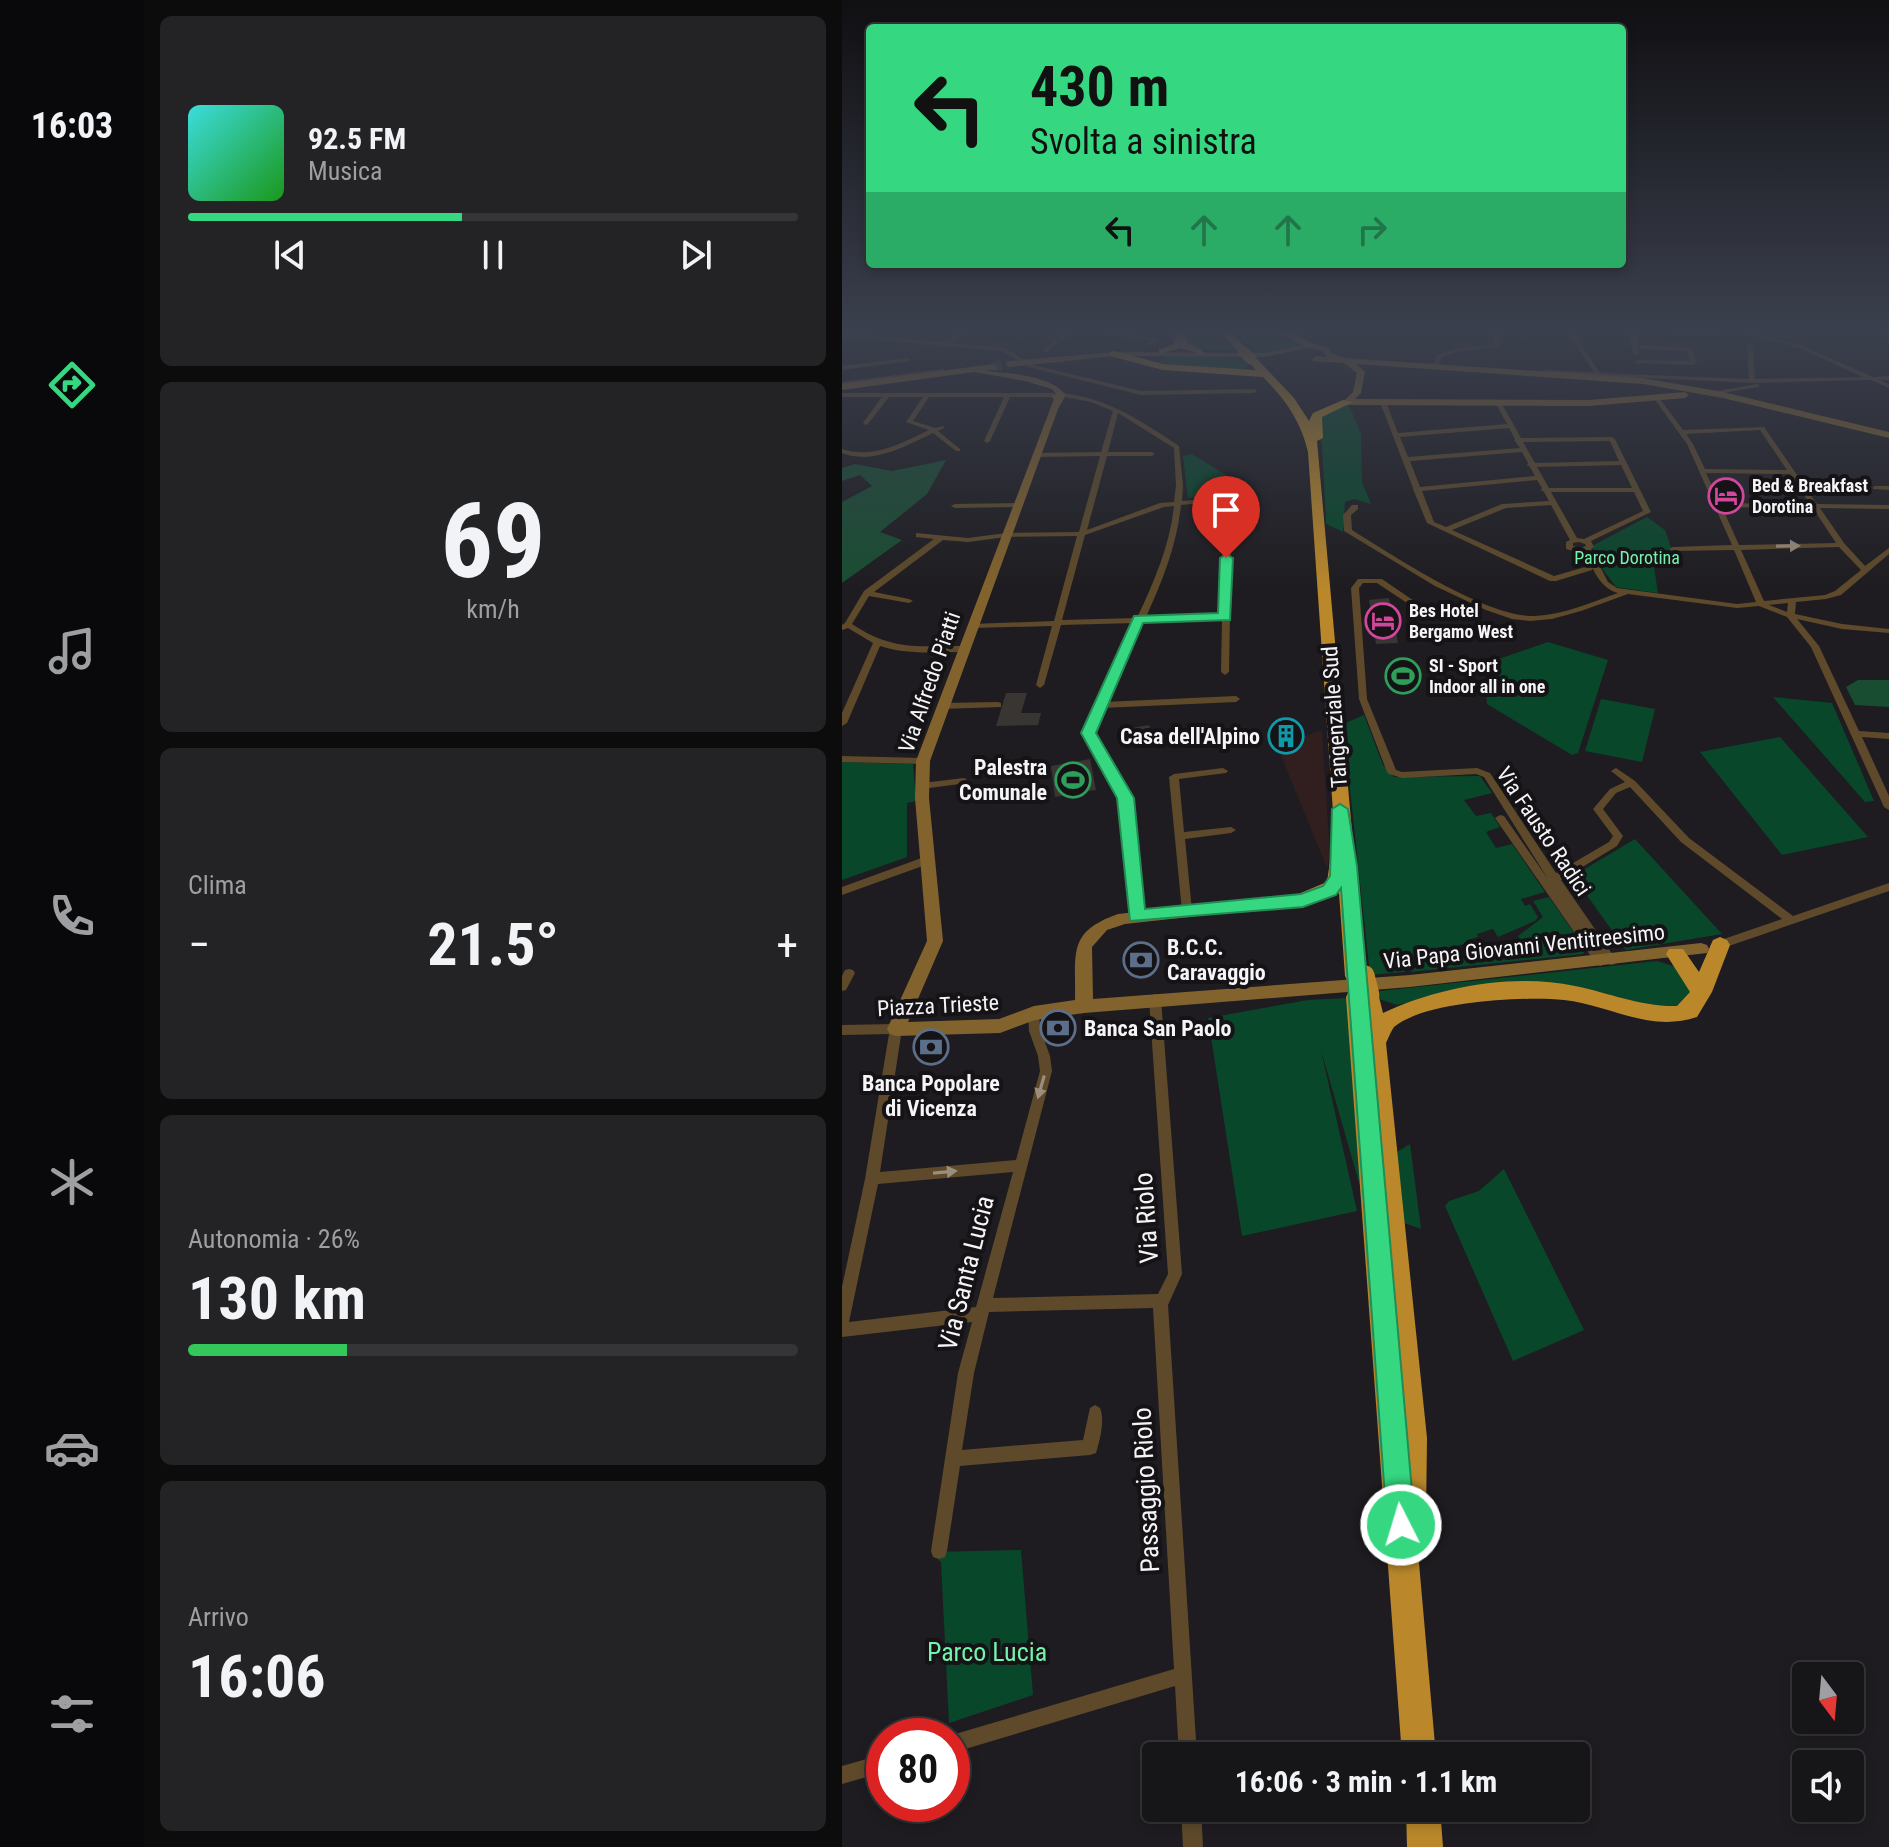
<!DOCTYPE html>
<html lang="it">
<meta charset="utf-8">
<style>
body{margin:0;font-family:"Roboto Condensed",sans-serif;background:#232225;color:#f1f3f6;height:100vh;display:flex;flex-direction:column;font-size:30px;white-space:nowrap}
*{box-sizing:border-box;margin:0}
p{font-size:26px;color:#9e9fa2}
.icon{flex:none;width:44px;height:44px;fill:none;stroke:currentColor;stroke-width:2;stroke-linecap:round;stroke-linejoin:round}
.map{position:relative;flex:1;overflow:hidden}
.details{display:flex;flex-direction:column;gap:16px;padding:16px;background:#0c0c0d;width:698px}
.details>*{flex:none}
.top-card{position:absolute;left:24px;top:24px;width:760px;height:244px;border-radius:8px;box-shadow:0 4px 12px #0003,0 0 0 2px #353437;background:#35d881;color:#111;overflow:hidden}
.needle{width:52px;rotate:164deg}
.controls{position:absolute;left:950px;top:1662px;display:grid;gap:16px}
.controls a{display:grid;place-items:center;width:72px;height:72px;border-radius:8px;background:#161518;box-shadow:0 4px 12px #0003,0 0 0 2px #353437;font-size:40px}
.speed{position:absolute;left:24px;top:1718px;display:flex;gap:16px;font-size:40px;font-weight:700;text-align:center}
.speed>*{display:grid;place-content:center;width:104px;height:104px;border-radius:50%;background:#161518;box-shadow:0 4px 12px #0003,0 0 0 2px #353437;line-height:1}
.speed .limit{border:12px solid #d22;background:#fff;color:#111}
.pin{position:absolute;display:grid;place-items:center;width:68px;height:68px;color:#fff;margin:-82px -34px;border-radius:50% 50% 50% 0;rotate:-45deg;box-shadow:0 0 8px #0007}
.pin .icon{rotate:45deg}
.me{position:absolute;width:88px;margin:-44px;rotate:355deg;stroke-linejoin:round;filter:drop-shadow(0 0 6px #0008)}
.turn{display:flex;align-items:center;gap:28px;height:168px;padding:0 32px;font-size:36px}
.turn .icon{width:104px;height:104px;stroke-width:2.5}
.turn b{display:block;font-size:56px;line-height:68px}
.lanes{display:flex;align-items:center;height:76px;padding:0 32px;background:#0003;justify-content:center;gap:40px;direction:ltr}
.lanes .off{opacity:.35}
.big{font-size:60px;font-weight:700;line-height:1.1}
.details .card{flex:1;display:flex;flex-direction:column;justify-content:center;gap:12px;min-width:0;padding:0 28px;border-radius:12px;background:#232225}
.details .dial{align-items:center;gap:0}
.dial b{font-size:104px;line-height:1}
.song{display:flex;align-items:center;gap:24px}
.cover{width:96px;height:96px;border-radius:12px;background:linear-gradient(135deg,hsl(180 70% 55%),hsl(120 70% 35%))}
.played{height:8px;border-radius:4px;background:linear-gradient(90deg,#35d881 45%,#353437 45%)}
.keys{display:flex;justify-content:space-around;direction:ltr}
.heat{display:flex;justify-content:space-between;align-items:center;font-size:44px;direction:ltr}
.charge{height:12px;border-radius:6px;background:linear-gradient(90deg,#34c759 26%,#353437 0)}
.trip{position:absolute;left:300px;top:1742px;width:448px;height:80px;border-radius:8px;background:#161518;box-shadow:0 4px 12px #0003,0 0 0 2px #353437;font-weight:700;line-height:80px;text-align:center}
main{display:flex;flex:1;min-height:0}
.tab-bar{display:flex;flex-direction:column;width:144px;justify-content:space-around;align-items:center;background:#09080a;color:#9e9fa2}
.tab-bar .icon{width:56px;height:56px}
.tab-bar .active{color:#35d881}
.tab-bar b{font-size:36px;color:#f1f3f6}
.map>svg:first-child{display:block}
.commercial{fill:#311e1f}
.green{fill:#08472a}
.forest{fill:#194d32}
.building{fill:#383532}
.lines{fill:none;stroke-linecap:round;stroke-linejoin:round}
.secondary-tunnel{stroke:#3e3c40;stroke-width:9;stroke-dasharray:9 5;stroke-linecap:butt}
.street{fill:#5e4a2a;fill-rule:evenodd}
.secondary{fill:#83632d;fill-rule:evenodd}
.highway{fill:#ba882b;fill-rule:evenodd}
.highway-bridge-far1{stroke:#ba882b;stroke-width:11}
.highway-bridge{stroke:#ba882b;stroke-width:19}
.oneway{fill:#9a8e7c}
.route{fill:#35d881;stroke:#228c54;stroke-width:2}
.labels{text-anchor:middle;stroke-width:8;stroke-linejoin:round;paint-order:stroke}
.far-poi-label{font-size:18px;font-weight:bold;fill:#f5f4f7;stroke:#151316;text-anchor:start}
.far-park-label{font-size:18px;fill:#74f3ae;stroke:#151316}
.street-label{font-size:22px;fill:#f5f4f7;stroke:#151316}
.poi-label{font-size:22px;font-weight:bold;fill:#f5f4f7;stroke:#151316;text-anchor:end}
.near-street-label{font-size:26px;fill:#f5f4f7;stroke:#151316}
.near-park-label{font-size:26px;fill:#74f3ae;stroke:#151316}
</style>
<main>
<nav class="tab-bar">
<b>16:03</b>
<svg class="icon active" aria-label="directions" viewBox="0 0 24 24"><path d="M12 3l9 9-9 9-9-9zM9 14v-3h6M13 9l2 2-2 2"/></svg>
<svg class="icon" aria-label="music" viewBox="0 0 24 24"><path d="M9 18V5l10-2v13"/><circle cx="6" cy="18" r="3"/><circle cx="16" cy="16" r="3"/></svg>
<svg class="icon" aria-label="phone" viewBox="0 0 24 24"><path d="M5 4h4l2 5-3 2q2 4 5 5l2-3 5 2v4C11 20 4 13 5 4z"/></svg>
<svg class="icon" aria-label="climate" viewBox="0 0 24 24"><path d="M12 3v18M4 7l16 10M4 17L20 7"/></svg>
<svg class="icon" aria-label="car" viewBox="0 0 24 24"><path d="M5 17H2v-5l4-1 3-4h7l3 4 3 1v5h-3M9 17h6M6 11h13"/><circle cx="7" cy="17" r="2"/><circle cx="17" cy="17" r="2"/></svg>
<svg class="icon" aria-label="filters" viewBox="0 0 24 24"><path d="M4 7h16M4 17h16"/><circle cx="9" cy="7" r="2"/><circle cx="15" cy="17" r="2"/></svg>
</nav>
<section class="details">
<div class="card">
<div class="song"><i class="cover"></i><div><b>92.5 FM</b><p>Musica</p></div></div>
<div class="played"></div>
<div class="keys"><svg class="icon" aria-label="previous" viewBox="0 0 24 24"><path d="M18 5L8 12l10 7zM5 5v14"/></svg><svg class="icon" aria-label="pause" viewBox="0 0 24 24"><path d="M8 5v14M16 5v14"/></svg><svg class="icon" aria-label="next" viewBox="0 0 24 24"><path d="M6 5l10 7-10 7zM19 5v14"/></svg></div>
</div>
<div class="card dial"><b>69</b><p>km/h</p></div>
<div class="card"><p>Clima</p>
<div class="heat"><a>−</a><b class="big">21.5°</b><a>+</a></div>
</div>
<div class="card"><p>Autonomia · 26%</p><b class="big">130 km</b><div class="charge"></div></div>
<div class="card"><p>Arrivo</p><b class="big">16:06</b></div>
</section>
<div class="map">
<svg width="1047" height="1847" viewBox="0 0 1047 1847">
<rect width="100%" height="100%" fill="#1e1c20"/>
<path class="commercial" d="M480,730L488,855L485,868L435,746Z"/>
<path class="green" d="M340,331H376L396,351L357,350L342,341Z
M389,331H437L456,343L445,352L416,353Z
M334,355L402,359L407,365L399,369L317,363L322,357Z
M506,403L519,434L520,482L529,504L512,499L503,502L501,532L484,524L480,445L475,423L483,413Z
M350,454L415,494L346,498L341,456Z
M805,517L823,530L836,567H812L816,593L774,587L759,567L750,546Z
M706,642L766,660L736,753L730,755L645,704L644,689L654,660Z
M931,697L990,703L1032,801L1023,802Z
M759,699L813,709L800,762L743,751Z
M522,715L541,765L552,777L638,776L650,793L622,800L634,816L649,813L658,827L644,832L654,848L670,844L703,892L679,899L683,906L688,904L696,917L693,921L656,937L651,929L635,934L636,937L625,940L624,943L575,960L562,972L528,975L501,724Z
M938,737L1026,837L940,855L858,752Z
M0,762L71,764L74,801L65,803V857L0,880Z
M793,839L880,934L784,950L731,876Z
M707,897L744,950L741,954L568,972L580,962L637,944L640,949L652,946L654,949L679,941L676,936L701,917L691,901Z
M815,961L837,968L852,989L847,1002L827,1011L747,989L664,982L555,1005L537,999L538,991Z
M505,998L518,1186L479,1050L515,1211L400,1236L366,1018L466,1000Z
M568,1144L579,1229L562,1223L555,1152Z
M662,1169L742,1330L671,1361L603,1206L607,1201L637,1191Z
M179,1550L191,1695L107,1723L99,1562L89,1552Z"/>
<path class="forest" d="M104,460L85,494L38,532L60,540L0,583V502L30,486L18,475L0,481V468L13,464L50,471Z
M1016,680H1047V707L1013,705L1004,687Z"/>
<path class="building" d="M547,598L556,643L534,644L527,600Z
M561,664L581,674L561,688L541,677Z
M164,693H185L179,713H199L196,725L154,726Z
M307,725L311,739L289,744L284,741V729Z
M248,759L254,790L213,797L209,766Z"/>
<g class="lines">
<path class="secondary-tunnel" d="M151,367L167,364"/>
<path class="street" d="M121,331H127L109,343L163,348L191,365L299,391L412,389L415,391L412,393L299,395L187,367L160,351L0,337V333L103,342Z
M224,331H230L205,352H201V350Z
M245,331H258L317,339L308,346L305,344L309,340Z
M651,331H657V347L614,352L600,357L596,367L591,366L595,355L613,348L652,345Z
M725,331H730L758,373L907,379L905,346L908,344L911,346L913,379L1021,377L957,348L894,331H902L961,346L1031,377L1047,376V380H1038L1047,384V388L1029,380L910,383L700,373V371L702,370L752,372Z
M788,331H794L796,345L849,348L855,363L852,365L793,363V361L795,360L848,361L845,351L796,349L797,354L792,355L789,347Z
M819,331H893L851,336Z
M1039,331H1044L1047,335V342Z
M66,358L68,359V361L0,370V366Z
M101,369L103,370V372L0,386V382Z
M915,384L917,385V387L868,395L865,393Z
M0,393H211L214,395L211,397H168L148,441L145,443L142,441L162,397H87L71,421L93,428L102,426V428L96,431L118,449V451H114L91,433C63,446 31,465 0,453V449C32,459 58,444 87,430L64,422L81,397H47L26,424L24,425L21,423L40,397H0Z
M220,393C265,398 300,421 337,446L341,485L340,501L386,497L390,499L387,672L383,675L379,672L380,620L301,622L262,702L394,696L398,699L394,702L260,708L251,729L255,741L288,798L299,916L294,920L289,916L278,798L245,741L241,729L293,623L219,625L202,685L198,688L194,685L210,626L130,628L126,626L130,624L212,621L235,536L164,537L126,542L101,540L32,592L67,599L71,601L67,603L27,596L10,624C50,651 77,646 122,646L126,649L122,652C94,652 65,655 38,646L5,723L0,726V713L31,643L6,628L0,630V625L3,623L22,591L92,539L74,537V533L126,538L164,533L237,532L258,456L193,457L190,455L193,453L259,452L271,411L249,402L218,396V394ZM276,413L332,448L334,485L332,502L318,503L245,530L265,456H310L313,454L310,452H266ZM382,501L380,615L304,617C320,582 335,545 339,505ZM332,506C328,545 312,582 295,618L220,620L243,535L322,507Z
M812,396H816L841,430L922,427L975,504L1047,505V509L978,508L1002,543L1023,566L1047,548V554L999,595L984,599L954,602L953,614L1000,624L1047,629V633L1000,629L955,619L977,646L1017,731L1047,733V739L1020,737L1047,796V810L1042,807L969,647L945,617L917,606L895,608L786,594L739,611L710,619L688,621L670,619L644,610L593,586L502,531L501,515L510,505H516V509L509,515L510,530C552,556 645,618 693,616C721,615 750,602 776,593C757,588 751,568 743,552L738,553L724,549V542L728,540L709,505L664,508L610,530L712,576L743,567L737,557L741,555H744L751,568L750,570L714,581H708L585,523L571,489V488L538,402L541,400L544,402L556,433L665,424L653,402L656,400L659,402L679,438L770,437L773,439L809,512L749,541L752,547L749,549L766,582L775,588L895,604L914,602L892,550L831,551L827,549L831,547L890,545L845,444L811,397ZM667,428L673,439L672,440L678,448L566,457L558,437ZM918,430L945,470L863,469L851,444L844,434ZM768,441L777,461L693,463L681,442ZM680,452L686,463L685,465L688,467L693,476L578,487L568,461ZM779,465L790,488H707L695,467ZM864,473L948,474L968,504L878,503ZM695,480L700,488L699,490L702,492L707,501L660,504L604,527L592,522L580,491ZM709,492H792L801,511L742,539L735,538ZM880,507L971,508L994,543L897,545ZM737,542L743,544L744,546L738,548L731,546V543ZM997,547L1019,570L993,591L983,595L922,601L899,550ZM946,603L945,612L927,605Z
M1033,486H1047V490L1031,489V487Z
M175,503L179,505L178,507L113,508L109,506L113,504Z
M516,579H540L575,603L568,605L535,583H521L517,588L525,699L554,770L560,772L635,768L648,773L714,873L767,842L771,836L751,809L768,789L783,782L769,771L774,768L793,781L847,838L951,916L1047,883V891L878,949H870L868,946L870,943L940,919L839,842L788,787L774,793L761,809L781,836L775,846L719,880L775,961L773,964L769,965L764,963L759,966L755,965L653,818L658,815L662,816L706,879L642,777L634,774L560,778L547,774L545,772L517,699L509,588Z
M156,702L159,703V707L100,709L96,706L100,703Z
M0,756L81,758L86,761L81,764L0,762Z
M381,768L386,771L384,773L337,779L342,832L389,827L394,830L389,833L343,839L350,911L345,915L340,911L327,777L332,774Z
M122,778L127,781L125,783L80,789L75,786L80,783Z
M85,856L89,857L90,860L89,863L0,895V887Z
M7,969L11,970L13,973L4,990L0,991V976L3,970Z
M313,994L317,996L319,999L340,1274L326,1305L355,1756H337L333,1686L110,1753V1736H107L110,1735L332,1669L311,1308L147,1312L132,1373L120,1450L241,1440L248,1408L253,1405L258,1408C263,1420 258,1440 254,1453L248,1455L118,1466L105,1551L103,1557L97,1559L91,1557L89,1551L116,1373L130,1322L0,1337V1287L23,1179L47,1034L0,1035V1025L54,1024L58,1026L60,1029L38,1172L174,1160L198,1071L196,1056L187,1031L186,1013L188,1010H196L199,1031L208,1056L210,1071L151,1298L316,1294L326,1274L307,999L309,996ZM171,1172L134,1307L7,1322L36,1184Z
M42,1754V1772L0,1784V1766Z
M339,1808H359L361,1847H341Z"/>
<path class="secondary" d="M466,344L486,347L490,353L502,358L801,378L881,392L1047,432V438L881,398L801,384L514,364L523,372L519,393L513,399L747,400L843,392L847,395L843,398L747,406L505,405L501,402L511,392L515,373L502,363L471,361L470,359L474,356L485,357L480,351L466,348L422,357L272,356L167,367L163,364L167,361L272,352L422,353Z
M151,364L155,367L154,369L144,371C169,374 207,374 224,395L216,409L88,761L87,798L101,941L66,1022L157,1019L192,1006L233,1000C234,953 225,932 276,914L461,894L467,896L469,900L467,904L283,924L265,930L250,947L251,999L568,975L859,943L865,945L867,949L865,953L568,987L242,1013L193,1020L158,1033L54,1036L48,1034L45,1029L85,941L73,798L74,761L212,399L209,397L214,394L210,389L183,381L132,372L0,390V384Z"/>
<path class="highway" d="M331,331H341L346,343L361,351V355L339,348L317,354V350L331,344L334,338Z
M378,331H388L406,350V354H398Z
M436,331H448L475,346L466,348Z
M272,351L321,364L414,370L404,359L413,357L452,398L467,421L471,413L501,400L511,402L480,417L481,438L475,441L523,976L520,982H506L503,976L497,893L461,907L451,900L454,895L485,882L488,861L494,855L466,452C459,421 443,399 421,377L321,370L268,356V352Z
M878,937L885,940L888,945L870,992L855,1017C807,1033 768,1005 722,1000C683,996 583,1001 552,1027C549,1031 546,1039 544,1043L585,1438L584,1516L580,1527L574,1529L594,1756H560L504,997L507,991L528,987L535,989L541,1013C597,987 671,973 733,986C768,993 799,1007 835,1006L848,992L824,954L827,949H841L857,972L871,940Z
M564,1808H598L601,1847H565Z"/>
<path class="highway-bridge-far1" d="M402,352L409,359"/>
<path class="highway-bridge" d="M523,975L528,995"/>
</g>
<defs><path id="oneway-solid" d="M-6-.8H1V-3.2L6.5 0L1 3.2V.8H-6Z" transform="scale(2)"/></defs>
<g class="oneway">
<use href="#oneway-solid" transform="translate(946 546) rotate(-1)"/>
<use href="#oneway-solid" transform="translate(199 1087) rotate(106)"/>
<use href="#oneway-solid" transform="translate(103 1172) rotate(-5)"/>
</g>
<linearGradient id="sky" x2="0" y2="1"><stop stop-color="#100f12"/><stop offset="0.56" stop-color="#3b404e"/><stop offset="1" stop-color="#3b404e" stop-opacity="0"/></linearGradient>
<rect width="1047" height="589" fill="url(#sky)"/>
<path class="route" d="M384,554L391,558L388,620L301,623L254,733L292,798L303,909L459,894L481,886L488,876L490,809L498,804L506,809L515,866L573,1525L569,1534L559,1538L549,1534L545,1525L499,888L494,895L461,907L288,921L275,798L239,733L292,616L376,613L378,558Z"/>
<defs>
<symbol id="hotel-ring" viewBox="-11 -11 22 22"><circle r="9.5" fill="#151316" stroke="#d1479c" stroke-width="1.5"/><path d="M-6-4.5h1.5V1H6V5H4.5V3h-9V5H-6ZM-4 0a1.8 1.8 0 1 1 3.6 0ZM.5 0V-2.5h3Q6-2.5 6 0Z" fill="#d1479c"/></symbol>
<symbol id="stadium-ring" viewBox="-11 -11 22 22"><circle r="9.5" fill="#151316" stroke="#2e9e5b" stroke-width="1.5"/><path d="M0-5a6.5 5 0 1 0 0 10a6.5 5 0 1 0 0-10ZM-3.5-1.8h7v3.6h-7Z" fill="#2e9e5b"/></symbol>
<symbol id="building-ring" viewBox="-11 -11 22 22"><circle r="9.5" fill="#151316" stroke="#0f9aa8" stroke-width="1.5"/><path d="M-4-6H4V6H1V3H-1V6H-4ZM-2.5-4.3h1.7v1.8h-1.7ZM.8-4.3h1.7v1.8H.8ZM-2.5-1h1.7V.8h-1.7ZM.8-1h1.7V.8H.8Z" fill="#0f9aa8"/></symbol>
<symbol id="bank-ring" viewBox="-11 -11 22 22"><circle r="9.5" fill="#151316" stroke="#5c6f8a" stroke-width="1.5"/><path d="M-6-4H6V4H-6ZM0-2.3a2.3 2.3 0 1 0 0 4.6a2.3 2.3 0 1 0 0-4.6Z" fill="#5c6f8a"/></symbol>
</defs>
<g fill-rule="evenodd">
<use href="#hotel-ring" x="864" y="476" width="40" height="40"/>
<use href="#hotel-ring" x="521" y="601" width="40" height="40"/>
<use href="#stadium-ring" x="541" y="656" width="40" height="40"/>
<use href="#building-ring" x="424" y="716" width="40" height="40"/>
<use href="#stadium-ring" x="211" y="760" width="40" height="40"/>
<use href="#bank-ring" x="279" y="940" width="40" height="40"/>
<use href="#bank-ring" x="196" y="1008" width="40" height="40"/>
<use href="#bank-ring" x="69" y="1027" width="40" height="40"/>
</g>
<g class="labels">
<g class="far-poi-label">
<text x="910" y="492">Bed &amp; Breakfast<tspan x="910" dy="21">Dorotina</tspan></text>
<text x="567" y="617">Bes Hotel<tspan x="567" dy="21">Bergamo West</tspan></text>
<text x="587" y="672">SI - Sport<tspan x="587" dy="21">Indoor all in one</tspan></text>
</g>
<g class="far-park-label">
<text x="785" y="564">Parco Dorotina</text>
</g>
<g class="street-label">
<text transform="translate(87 682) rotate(-71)" y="8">Via Alfredo Piatti</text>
<text transform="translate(492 717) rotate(-94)" y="8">Tangenziale Sud</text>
<text transform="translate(702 831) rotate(56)" y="8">Via Fausto Radici</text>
<text transform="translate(682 946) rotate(-6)" y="8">Via Papa Giovanni Ventitreesimo</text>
<text transform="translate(96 1005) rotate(-3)" y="8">Piazza Trieste</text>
</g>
<g class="poi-label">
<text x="418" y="744">Casa dell'Alpino</text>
<text x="205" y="775">Palestra<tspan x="205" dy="25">Comunale</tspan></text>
<text x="325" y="955" text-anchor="start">B.C.C.<tspan x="325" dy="25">Caravaggio</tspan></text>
<text x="242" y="1036" text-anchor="start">Banca San Paolo</text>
<text x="89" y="1091" text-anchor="middle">Banca Popolare<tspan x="89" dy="25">di Vicenza</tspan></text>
</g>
<g class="near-street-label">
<text transform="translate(304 1218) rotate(-94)" y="9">Via Riolo</text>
<text transform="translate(124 1273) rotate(-76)" y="9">Via Santa Lucia</text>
<text transform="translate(304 1490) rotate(-93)" y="9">Passaggio Riolo</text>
</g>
<g class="near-park-label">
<text x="145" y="1661">Parco Lucia</text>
</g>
</g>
</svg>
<div class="controls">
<a><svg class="needle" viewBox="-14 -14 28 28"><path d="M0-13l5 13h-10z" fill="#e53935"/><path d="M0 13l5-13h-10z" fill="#9e9fa2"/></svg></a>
<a><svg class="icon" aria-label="sound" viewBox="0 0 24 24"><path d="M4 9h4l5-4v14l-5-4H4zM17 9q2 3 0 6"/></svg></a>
</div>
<div class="speed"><div class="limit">80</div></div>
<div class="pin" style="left:384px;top:558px;background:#d93025"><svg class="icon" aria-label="arrive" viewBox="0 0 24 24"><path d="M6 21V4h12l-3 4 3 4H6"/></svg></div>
<svg class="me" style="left:559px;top:1525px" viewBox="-20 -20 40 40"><circle r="17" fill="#35d881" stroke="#fff" stroke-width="3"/><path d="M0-11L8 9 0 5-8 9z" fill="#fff"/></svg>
<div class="trip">16:06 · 3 min · 1.1 km</div>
<div class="top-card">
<div class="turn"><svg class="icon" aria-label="left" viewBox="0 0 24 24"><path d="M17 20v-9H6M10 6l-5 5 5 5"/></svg><div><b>430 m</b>Svolta a sinistra</div></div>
<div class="lanes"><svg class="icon" aria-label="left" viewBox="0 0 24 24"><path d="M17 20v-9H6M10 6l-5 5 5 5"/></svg><svg class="icon off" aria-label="ahead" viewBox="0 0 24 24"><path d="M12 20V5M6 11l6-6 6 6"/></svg><svg class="icon off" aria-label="ahead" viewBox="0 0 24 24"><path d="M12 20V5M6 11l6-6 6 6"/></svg><svg class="icon off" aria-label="right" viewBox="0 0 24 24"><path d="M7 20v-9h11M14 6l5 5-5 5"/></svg></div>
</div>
</div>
</main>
